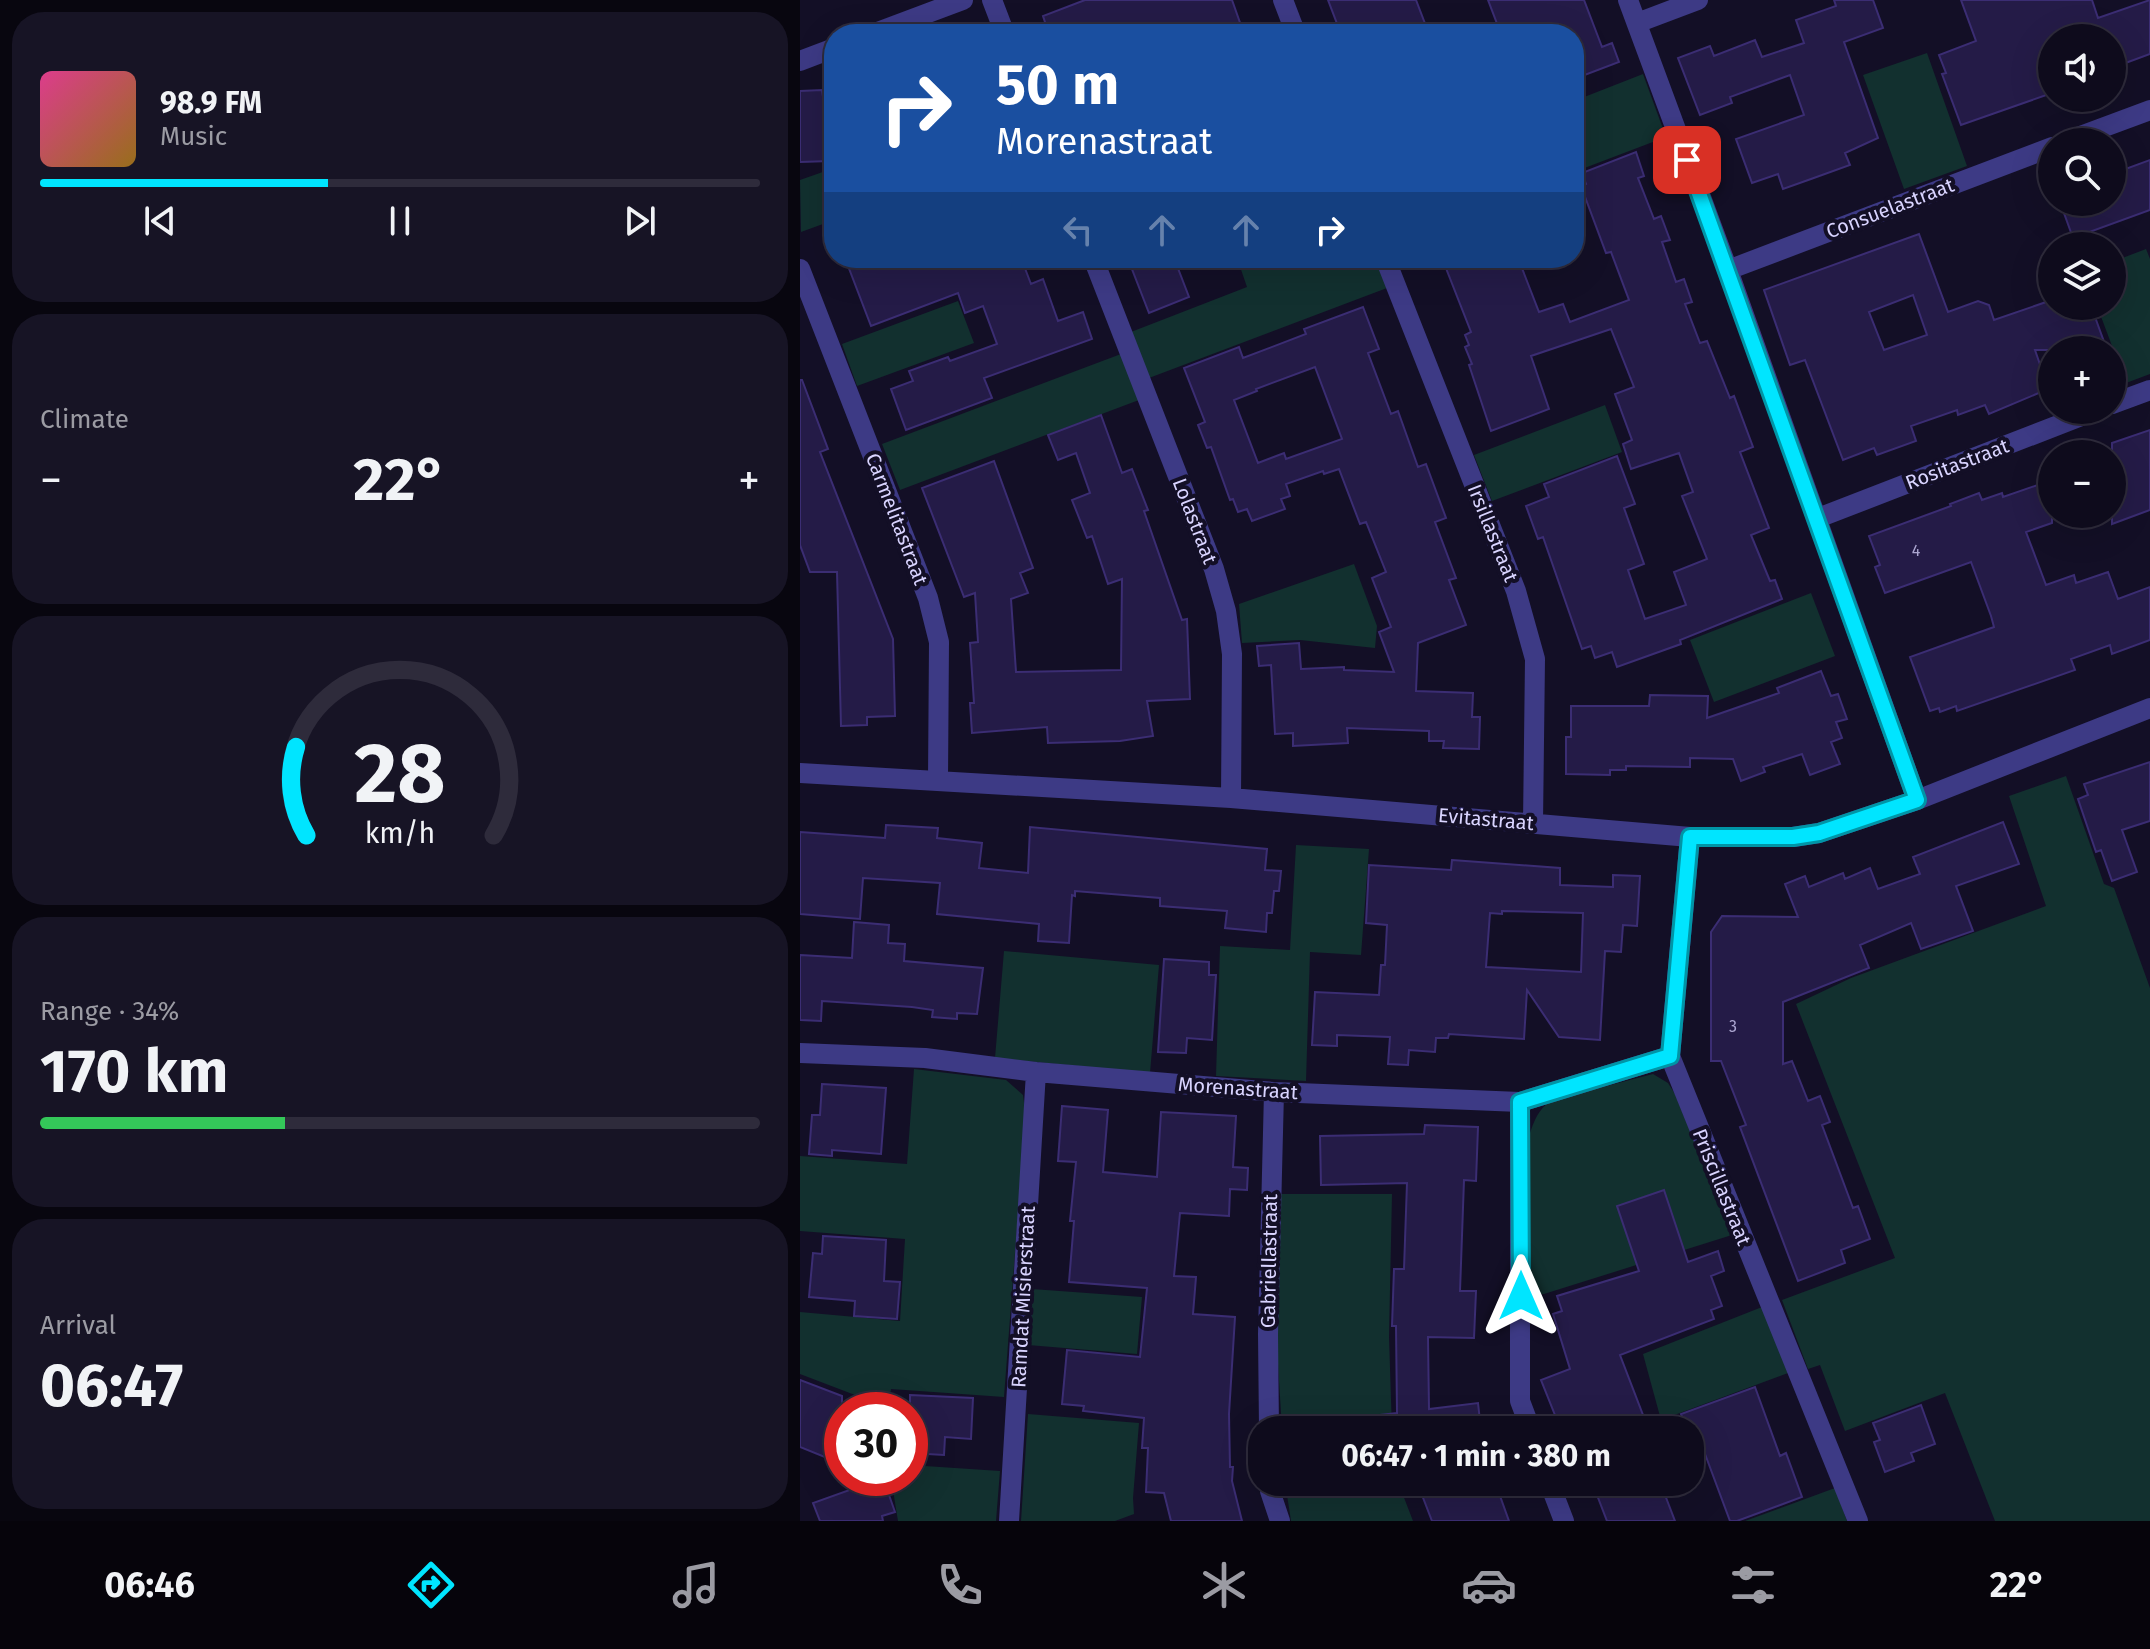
<!DOCTYPE html>
<meta charset="utf-8">
<style>
body{margin:0;font-family:"Fira Sans",sans-serif;background:#171425;color:#f1f3f6;height:100vh;display:flex;flex-direction:column;font-size:30px;white-space:nowrap}
*{box-sizing:border-box;margin:0}
p{font-size:26px;color:#9b9ba3}
.icon{flex:none;width:44px;height:44px;fill:none;stroke:currentColor;stroke-width:2;stroke-linecap:round;stroke-linejoin:round}
.map{position:relative;flex:1;overflow:hidden}
.side{display:flex;flex-direction:column;gap:12px;padding:12px;background:#08060f;width:800px}
.side>*{flex:none}
.guide{position:absolute;left:24px;top:24px;width:760px;height:244px;border-radius:32px;box-shadow:0 8px 32px #0002,0 0 0 2px #2e2b3b;background:#1a4fa0;color:#fff;overflow:hidden}
.tools{position:absolute;left:1238px;top:24px;display:grid;gap:16px}
.tools a{display:grid;place-items:center;width:88px;height:88px;border-radius:50%;background:#0e0b1c;box-shadow:0 8px 32px #0002,0 0 0 2px #2e2b3b;font-size:40px}
.speed{position:absolute;left:24px;top:1392px;display:flex;gap:16px;font-size:40px;font-weight:700;text-align:center}
.speed>*{display:grid;place-content:center;width:104px;height:104px;border-radius:50%;background:#0e0b1c;box-shadow:0 8px 32px #0002,0 0 0 2px #2e2b3b;line-height:1}
.speed .limit{border:12px solid #d22;background:#fff;color:#111}
.pin{position:absolute;display:grid;place-items:center;width:68px;height:68px;color:#fff;margin:-34px;border-radius:16px;box-shadow:0 4px 12px #0006}
.me{position:absolute;width:88px;margin:-44px;rotate:0deg;stroke-linejoin:round;filter:drop-shadow(0 0 6px #0008)}
.turn{display:flex;align-items:center;gap:28px;height:168px;padding:0 40px;font-size:36px}
.turn .icon{width:104px;height:104px;stroke-width:2.5}
.turn b{display:block;font-size:56px;line-height:68px}
.lanes{display:flex;align-items:center;height:76px;padding:0 40px;background:#0003;justify-content:center;gap:40px;direction:ltr}
.lanes .off{opacity:.35}
.big{font-size:60px;font-weight:700;line-height:1.1}
.side .card{flex:1;display:flex;flex-direction:column;justify-content:center;gap:12px;min-width:0;padding:0 28px;border-radius:32px;background:#171425}
.side .dial{align-items:center;gap:0}
.dial svg{height:208px;overflow:visible;fill:none;stroke:#2e2b3b;stroke-width:7;stroke-linecap:round;text-anchor:middle}
.dial text{fill:#f1f3f6;stroke:none}
.song{display:flex;align-items:center;gap:24px}
.cover{width:96px;height:96px;border-radius:12px;background:linear-gradient(135deg,hsl(330 70% 55%),hsl(40 70% 35%))}
.played{height:8px;border-radius:4px;background:linear-gradient(90deg,#00e5ff 40%,#2e2b3b 40%)}
.keys{display:flex;justify-content:space-around;direction:ltr}
.heat{display:flex;justify-content:space-between;align-items:center;font-size:44px;direction:ltr}
.charge{height:12px;border-radius:6px;background:linear-gradient(90deg,#34c759 34%,#2e2b3b 0)}
.trip{position:absolute;left:448px;top:1416px;width:456px;height:80px;border-radius:32px;background:#0e0b1c;box-shadow:0 8px 32px #0002,0 0 0 2px #2e2b3b;font-weight:700;line-height:80px;text-align:center}
.dock{display:flex;height:128px;justify-content:space-around;align-items:center;background:#06040b;color:#9b9ba3}
.dock .icon{width:56px;height:56px}
.dock .selected{color:#00e5ff}
.dock b{font-size:36px;color:#f1f3f6}
main{display:flex;flex:1;min-height:0}
.map>svg:first-child{display:block}
.green{fill:#12302f}
.building{fill:#241b47;stroke:#3b2d73;stroke-width:2;fill-rule:evenodd}
.lines{fill:none;stroke-linecap:round;stroke-linejoin:round}
.street{stroke:#3d3a85;stroke-width:20}
.route-casing{stroke:#0095a6;stroke-width:20}
.route{stroke:#00e5ff;stroke-width:14}
.labels{text-anchor:middle;stroke-width:8;stroke-linejoin:round;paint-order:stroke}
.number-label{font-size:16px;fill:#aca6d1}
.street-label{font-size:20px;fill:#d9d4ff;stroke:#130f26}
</style>
<main>
<section class="side">
<div class="card">
<div class="song"><i class="cover"></i><div><b>98.9 FM</b><p>Music</p></div></div>
<div class="played"></div>
<div class="keys"><svg class="icon" aria-label="previous" viewBox="0 0 24 24"><path d="M18 5L8 12l10 7zM5 5v14"/></svg><svg class="icon" aria-label="pause" viewBox="0 0 24 24"><path d="M8 5v14M16 5v14"/></svg><svg class="icon" aria-label="next" viewBox="0 0 24 24"><path d="M6 5l10 7-10 7zM19 5v14"/></svg></div>
</div>
<div class="card"><p>Climate</p>
<div class="heat"><a>−</a><b class="big">22°</b><a>+</a></div>
</div>
<div class="card dial"><svg viewBox="0 0 100 80">
<path d="M14 69A42 42 0 1 1 86 69"/>
<path d="M14 69A42 42 0 0 1 10 35" stroke="#00e5ff"/>
<text x="50" y="56" font-size="32" font-weight="700">28</text>
<text x="50" y="72" font-size="11">km/h</text>
</svg></div>
<div class="card"><p>Range · 34%</p><b class="big">170 km</b><div class="charge"></div></div>
<div class="card"><p>Arrival</p><b class="big">06:47</b></div>
</section>
<div class="map">
<svg width="1350" height="1521" viewBox="0 0 1350 1521">
<rect width="100%" height="100%" fill="#130f26"/>
<path class="green" d="M1127,53L1167,166L1104,189L1063,75Z
M843,74L866,137L774,172V101Z
M34,168V220L1,232L0,180Z
M1346,249L1350,259V374L1326,383L1297,306H1312V262Z
M437,258H576L587,288L349,378L331,332L447,287Z
M158,301L174,343L57,386L42,344Z
M321,354L339,400L100,490L82,444Z
M805,405L822,452L692,501L674,455Z
M554,564L577,626L575,648L500,640L442,643L439,604Z
M1011,593L1035,656L914,702L890,640Z
M1266,776L1304,884L1314,888L1350,988V1521H1195L1145,1393L1045,1431L1020,1365L1008,1369L982,1300L1095,1258L996,1004L1051,978L1246,906L1209,796Z
M496,845L569,849L561,955L510,952L506,1081L416,1076L420,946L490,950Z
M204,951L359,965L350,1073L195,1058Z
M114,1069L206,1080L223,1095L225,1110L221,1174L204,1397L91,1389L89,1408L0,1374V1312L100,1321L105,1239L0,1231V1156L107,1164Z
M853,1074L868,1083L875,1094L932,1235L744,1294H730L729,1136C734,1121 738,1109 752,1100Z
M481,1194H592L589,1337L592,1430H482L477,1347Z
M232,1289L342,1297L337,1354L228,1345Z
M962,1307L988,1373L861,1420L843,1354Z
M228,1414L339,1423L333,1498L334,1514L315,1521H221Z
M110,1465L200,1471L196,1521H98L91,1478H110Z
M485,1482H598L613,1521H491Z
M1035,1488L1047,1521H945Z"/>
<path class="building" d="M285,0H432L444,34H249L243,16Z
M528,0H616L629,34H541Z
M688,0H784L802,47L812,43L819,62L774,79V34H701Z
M1034,0H1073L1083,28L1044,42L1078,138L1045,153L1050,165L1011,179L983,189L978,174L952,183L936,139L1004,115L990,75L930,97L932,103L900,115L878,58L910,46L914,56L955,40L962,57L1004,43L996,20L1036,6Z
M1161,0H1292L1298,18L1350,0V54L1312,68V38H1252V93L1161,125L1142,74L1146,73L1139,55L1176,41Z
M22,90L23,97L34,96V142H29L30,161L0,162V91Z
M836,152L844,176L838,178L854,219L861,216L870,240L862,242L876,282L884,279L892,302L885,304L900,343L907,341L930,398L934,396L953,447L940,452L969,528L951,535L970,581L975,580L982,599L880,640L881,644L817,667L812,652L795,658L791,646L782,649L743,537L738,539L726,506L749,497L744,484L817,456L835,504L824,508L844,564L828,570L845,619L886,605L874,572L907,559L882,496L893,492L879,453L831,469L823,444L832,440L815,394L834,387L811,329L731,356L749,409L691,431L669,365L672,364L665,347L669,345L665,335L671,332L642,258H718L739,312L763,304L770,322L829,300L811,252L806,253L781,186L786,184L782,173Z
M1350,160V210L1273,238L1260,202H1312V174Z
M1119,234L1148,312L1178,301L1189,305L1194,320L1252,300V306H1291L1307,350H1235L1246,382L1241,392L1189,414L1185,405L1158,415L1157,410L1111,426L1116,441L1077,455L1074,448L1043,460L1005,360L990,365L964,290ZM1113,295L1127,335L1084,350L1069,312Z
M45,258H221L231,284L243,279L258,321L283,312L292,339L184,378L192,398L106,430L91,389L113,381L109,371L148,357L150,361L197,344L183,306L165,313L158,293L71,326Z
M346,258H374L389,297L349,313L330,264Z
M563,307L579,349L568,353L591,414L598,411L618,467L626,464L646,518L635,522L656,578L649,580L666,625L618,643L616,691L673,693L672,717H680L679,749L643,748L644,741H629V731L547,728L548,743L493,746V733L475,734L471,665L459,666L457,646L499,643L501,669L544,667V670L594,672L579,632L591,627L572,578L586,572L566,522L560,524L539,469L524,474L523,471L486,484L490,496L481,499L485,509L452,521L447,509L438,512L433,499L430,500L411,447L407,448L398,425L405,422L384,368L439,347L443,358L506,334L504,329ZM515,367L542,439L486,459L484,453L458,463L434,400L457,391L456,389Z
M0,380H2L28,449L20,452L93,639L95,716L67,717V725L41,726L37,572H10L0,545Z
M301,415L322,473L332,469L348,510L344,511L382,620L387,619L390,699L347,701L353,736L320,741L248,743L247,727L172,733L170,703H174L170,643L178,642L175,593L164,597L122,488L194,461L233,568L220,573L228,593L211,599L216,672L321,670L322,579L308,584L292,536L287,538L272,500L290,493L276,453L258,460L248,435Z
M1350,430V510L1312,524V443Z
M1252,480V523L1226,532L1246,585L1274,575L1276,583L1308,572L1318,599L1350,587V640L1312,654L1310,645L1271,659L1275,670L1157,711L1156,706L1140,712L1139,708L1130,711L1110,657L1194,627L1191,616L1171,562L1085,593L1075,567L1080,565L1069,536L1151,506L1150,504L1179,493L1182,500L1202,493L1203,497Z
M1021,671L1031,696L1038,694L1047,719L1036,722L1042,738L1031,742L1040,764L1010,775L1002,754L963,767L965,772L941,781L933,759L890,758V767L826,766V770H810V775L766,774V737H771V706H849L850,695L908,696L907,718L979,693L977,688Z
M1350,762V821L1322,830L1337,872L1312,881L1301,850L1296,852L1278,799L1288,795L1284,784Z
M1203,822L1219,864L1156,886L1173,931L1121,949L1111,923L1060,945L1069,968L983,1002V1064L992,1061L1008,1101L1020,1096L1030,1122L1022,1125L1053,1208L1058,1206L1070,1239L1041,1250L1045,1263L998,1281L940,1127L946,1125L921,1061H911V932L922,916L998,917L985,884L1005,876L1009,887L1043,873L1045,879L1070,868L1078,889L1120,874L1113,857Z
M86,825L138,828L137,838L182,843L179,868L228,873L230,827L467,849L465,870L481,871L479,891H474L472,913H467L466,932L425,928L427,911L360,906V898L275,891V896L272,895L269,943L238,941L239,924L137,914L140,883L63,878L60,919L0,914V832L85,838Z
M652,860L760,868V885L813,887V875L840,876L837,926L823,925L821,952L805,951L800,1040L759,1037L727,990L724,1039L649,1034L648,1038H636L635,1052L609,1050L608,1065L588,1064L590,1037L537,1035V1046L512,1045L515,992L579,995L581,965H585L587,925L566,923L569,865L651,870ZM702,911L783,913L781,972L686,967L690,913L702,914Z
M54,922L89,925L88,943L105,944L104,961L183,968L177,1014L157,1013V1019L132,1017L133,1010L112,1007L22,1001L21,1021L0,1020V955L52,958Z
M364,959L409,962V975H416L412,1040L387,1038L386,1053L358,1052Z
M22,1084L86,1088L81,1154L32,1150V1156L9,1154L12,1115H20Z
M262,1106L308,1110L303,1172L357,1177L361,1112L436,1116L433,1167L448,1168L447,1190L430,1189L429,1216L380,1213L374,1276L396,1277L393,1314L435,1317L429,1414L430,1467H433L432,1481L442,1521H371L364,1493L346,1492L348,1448H342L344,1418L283,1411L284,1406L262,1404L267,1350L340,1357L347,1288L269,1282L274,1221H270L276,1162L258,1161Z
M625,1125L678,1127L676,1181L664,1180L660,1291H676L674,1338L628,1337L629,1409L678,1403L681,1430H573L572,1416L597,1413L596,1326H592L594,1269H604L607,1183L521,1185L520,1136L624,1134Z
M864,1190L888,1262L918,1251L924,1271L911,1276L922,1306L911,1310L914,1319L820,1355L843,1415L817,1425L819,1430H761L741,1380L770,1369L753,1314L762,1311L757,1296L839,1271L817,1206Z
M23,1236L86,1240L84,1281L100,1282L97,1319L54,1316L55,1301L9,1297L13,1253L22,1254Z
M0,1380L42,1396V1464L0,1447Z
M955,1387L980,1456L986,1453L1002,1497L937,1521H930L905,1454L897,1457L890,1438V1430H887L881,1414Z
M110,1395L173,1398L171,1439L145,1437L144,1455L110,1453Z
M1121,1405L1135,1444L1111,1453L1114,1461L1085,1472L1074,1442L1080,1440L1073,1423Z
M83,1478L95,1512L82,1516L83,1521H20L13,1503Z
M617,1482H695L709,1521H632Z
M792,1482H860L875,1521H807Z"/>
<g class="lines">
<path class="street" d="M192,0L205,34
M483,0L496,34
M828,0L928,270L1117,800
M837,23L898,0
M72,34L163,0
M0,61L34,48
M1264,142L1350,110
M293,258L414,569L426,611L432,654L431,798
M585,258L716,591L735,659L733,823
M0,269L128,598L139,642L138,780
M928,270L1252,147
M1312,404L1350,390
M1018,518L1297,410
M0,773L431,798L890,837H993L1019,833L1117,800L1350,708
M890,837L870,1056L1058,1521
M0,1053L125,1058L236,1072L474,1092L720,1102L870,1056
M720,1102V1401L731,1430
M469,1430L468,1334L474,1092
M470,1482V1491L480,1521
M749,1482L764,1521
M209,1521L236,1072"/>
</g>
<g class="lines">
<defs>
<path id="route" d="M721,1296L720,1102L870,1056L890,837H993L1019,833L1117,800L887,160"/>
</defs>
<use href="#route" class="route-casing"/>
<use href="#route" class="route"/>
</g>
<g class="labels">
<g class="number-label">
<text x="1116" y="556">4</text>
<text x="933" y="1032">3</text>
</g>
<g class="street-label">
<text transform="translate(1090 208) rotate(-21)" y="7">Consuelastraat</text>
<text transform="translate(1157 464) rotate(-21)" y="7">Rositastraat</text>
<text transform="translate(97 519) rotate(69)" y="7">Carmelitastraat</text>
<text transform="translate(395 521) rotate(69)" y="7">Lolastraat</text>
<text transform="translate(693 533) rotate(68)" y="7">Irsillastraat</text>
<text transform="translate(686 819) rotate(5)" y="7">Evitastraat</text>
<text transform="translate(438 1088) rotate(4)" y="7">Morenastraat</text>
<text transform="translate(922 1187) rotate(68)" y="7">Priscillastraat</text>
<text transform="translate(469 1261) rotate(-89)" y="7">Gabriellastraat</text>
<text transform="translate(223 1297) rotate(-87)" y="7">Ramdat Misierstraat</text>
</g>
</g>
</svg>
<div class="tools">
<a><svg class="icon" aria-label="sound" viewBox="0 0 24 24"><path d="M4 9h4l5-4v14l-5-4H4zM17 9q2 3 0 6"/></svg></a>
<a><svg class="icon" aria-label="search" viewBox="0 0 24 24"><circle cx="10" cy="10" r="6"/><path d="M15 15l6 6"/></svg></a>
<a><svg class="icon" aria-label="layers" viewBox="0 0 24 24"><path d="M12 4l9 5-9 5-9-5zM3 14l9 5 9-5"/></svg></a>
<a>+</a>
<a>−</a>
</div>
<div class="speed"><div class="limit">30</div></div>
<div class="pin" style="left:887px;top:160px;background:#d93025"><svg class="icon" aria-label="arrive" viewBox="0 0 24 24"><path d="M6 21V4h12l-3 4 3 4H6"/></svg></div>
<svg class="me" style="left:721px;top:1296px" viewBox="-20 -20 40 40"><path d="M0-17L14 15 0 8-14 15z" fill="#00e5ff" stroke="#fff" stroke-width="4"/></svg>
<div class="trip">06:47 · 1 min · 380 m</div>
<div class="guide">
<div class="turn"><svg class="icon" aria-label="right" viewBox="0 0 24 24"><path d="M7 20v-9h11M14 6l5 5-5 5"/></svg><div><b>50 m</b>Morenastraat</div></div>
<div class="lanes"><svg class="icon off" aria-label="left" viewBox="0 0 24 24"><path d="M17 20v-9H6M10 6l-5 5 5 5"/></svg><svg class="icon off" aria-label="ahead" viewBox="0 0 24 24"><path d="M12 20V5M6 11l6-6 6 6"/></svg><svg class="icon off" aria-label="ahead" viewBox="0 0 24 24"><path d="M12 20V5M6 11l6-6 6 6"/></svg><svg class="icon" aria-label="right" viewBox="0 0 24 24"><path d="M7 20v-9h11M14 6l5 5-5 5"/></svg></div>
</div>
</div>
</main>
<nav class="dock">
<b>06:46</b>
<svg class="icon selected" aria-label="directions" viewBox="0 0 24 24"><path d="M12 3l9 9-9 9-9-9zM9 14v-3h6M13 9l2 2-2 2"/></svg>
<svg class="icon" aria-label="music" viewBox="0 0 24 24"><path d="M9 18V5l10-2v13"/><circle cx="6" cy="18" r="3"/><circle cx="16" cy="16" r="3"/></svg>
<svg class="icon" aria-label="phone" viewBox="0 0 24 24"><path d="M5 4h4l2 5-3 2q2 4 5 5l2-3 5 2v4C11 20 4 13 5 4z"/></svg>
<svg class="icon" aria-label="climate" viewBox="0 0 24 24"><path d="M12 3v18M4 7l16 10M4 17L20 7"/></svg>
<svg class="icon" aria-label="car" viewBox="0 0 24 24"><path d="M5 17H2v-5l4-1 3-4h7l3 4 3 1v5h-3M9 17h6M6 11h13"/><circle cx="7" cy="17" r="2"/><circle cx="17" cy="17" r="2"/></svg>
<svg class="icon" aria-label="filters" viewBox="0 0 24 24"><path d="M4 7h16M4 17h16"/><circle cx="9" cy="7" r="2"/><circle cx="15" cy="17" r="2"/></svg>
<b>22°</b>
</nav>
